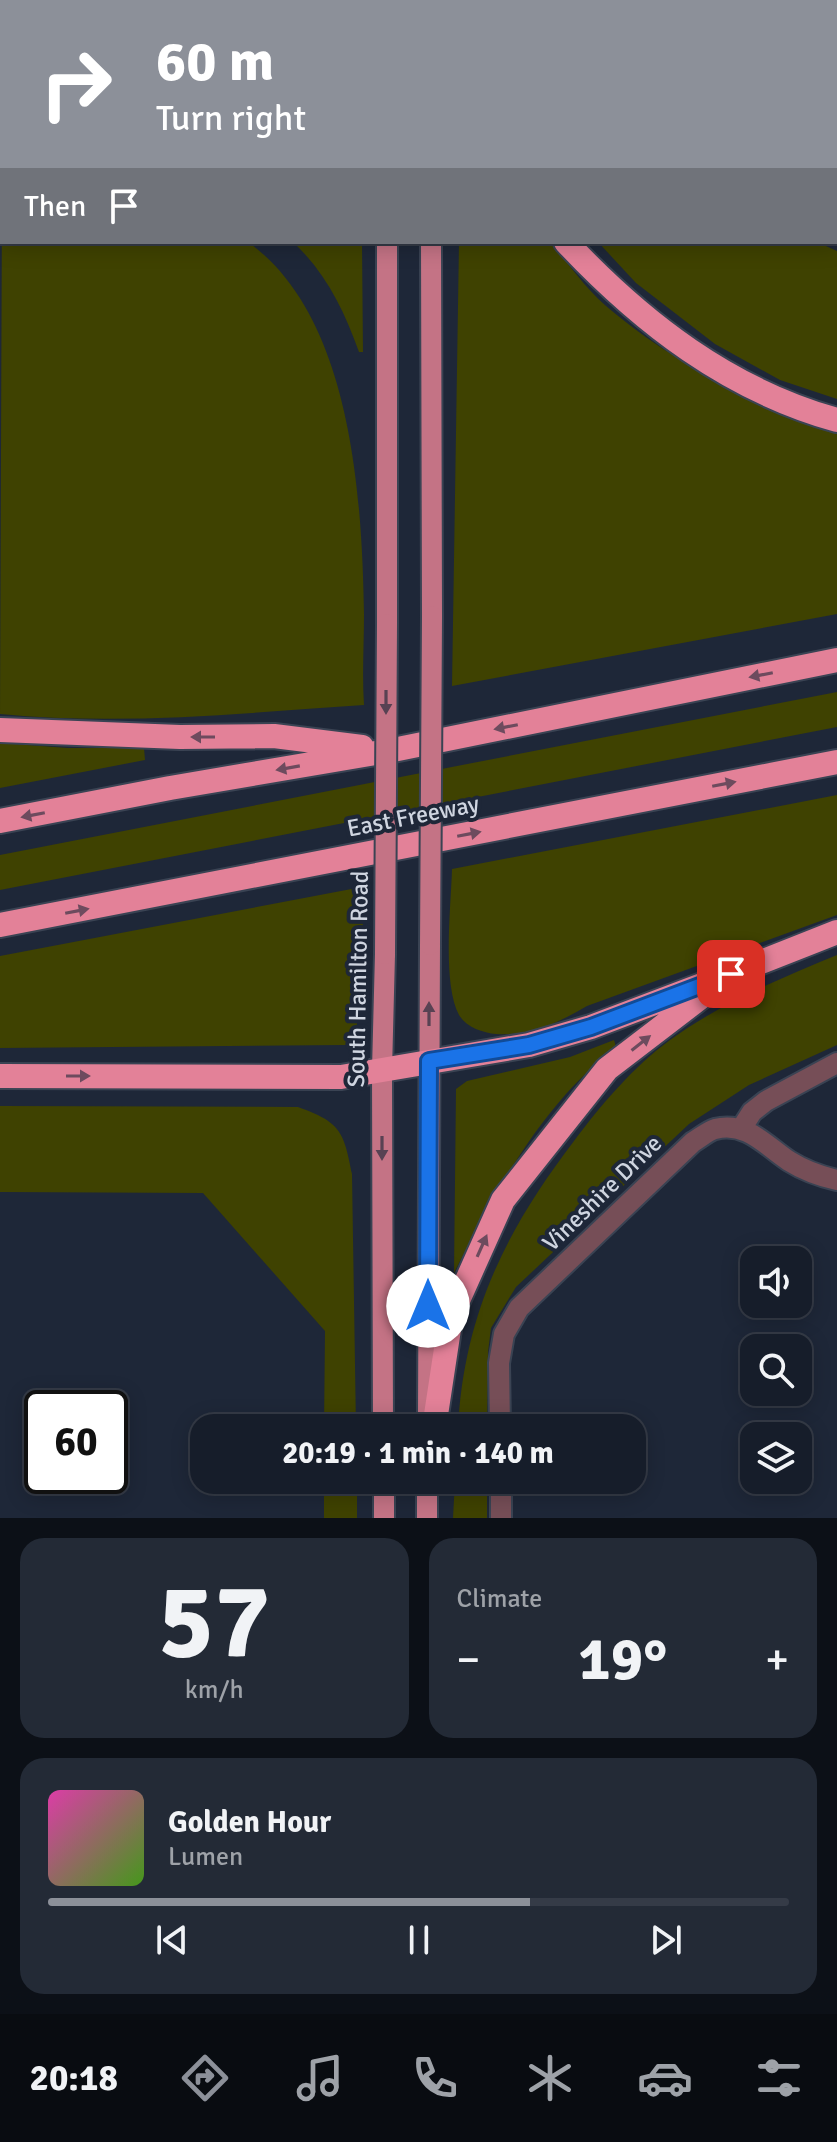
<!DOCTYPE html>
<meta charset="utf-8">
<style>
body{margin:0;font-family:Signika,sans-serif;background:#232a36;color:#f1f3f6;height:100vh;display:flex;flex-direction:column;font-size:30px;white-space:nowrap}
*{box-sizing:border-box;margin:0}
p{font-size:26px;color:#9ea2a8}
.icon{flex:none;width:44px;height:44px;fill:none;stroke:currentColor;stroke-width:2;stroke-linecap:round;stroke-linejoin:round}
.map{position:relative;height:1518px;overflow:hidden}
.sheet{display:flex;flex-direction:column;gap:20px;padding:20px;background:#0c1017;flex:1}
.sheet>*{flex:none}
.top-card{position:absolute;left:0px;top:0px;width:838px;height:244px;box-shadow:0 4px 20px #0003,0 0 0 2px #353b47;background:#8c9099;color:#fff;overflow:hidden}
.tools{position:absolute;left:740px;top:1246px;display:grid;gap:16px}
.tools a{display:grid;place-items:center;width:72px;height:72px;border-radius:16px;background:#161d2a;box-shadow:0 4px 20px #0003,0 0 0 2px #353b47;font-size:40px}
.speed{position:absolute;left:24px;top:1390px;display:flex;gap:16px;font-size:40px;font-weight:700;text-align:center}
.speed>*{display:grid;place-content:center;width:104px;height:104px;border-radius:50%;background:#161d2a;box-shadow:0 4px 20px #0003,0 0 0 2px #353b47;line-height:1}
.speed .limit{border:4px solid #111;border-radius:12px;background:#fff;color:#111}
.pin{position:absolute;display:grid;place-items:center;width:68px;height:68px;color:#fff;margin:-34px;border-radius:16px;box-shadow:0 4px 12px #0006}
.me{position:absolute;width:88px;margin:-44px;rotate:0deg;stroke-linejoin:round;filter:drop-shadow(0 0 6px #0008)}
.turn{display:flex;align-items:center;gap:28px;height:168px;padding:0 24px;font-size:36px}
.turn .icon{width:104px;height:104px;stroke-width:2.5}
.turn b{display:block;font-size:56px;line-height:68px}
.then{display:flex;align-items:center;height:76px;padding:0 24px;background:#0003;gap:16px;font-size:30px}
.big{font-size:60px;font-weight:800;line-height:1.1}
.sheet .widget{flex:1;display:flex;flex-direction:column;justify-content:center;gap:12px;min-width:0;padding:0 28px;border-radius:24px;background:#232a36}
.sheet .dial{align-items:center;gap:0}
.dial b{font-size:104px;line-height:1}
.song{display:flex;align-items:center;gap:24px}
.cover{width:96px;height:96px;border-radius:12px;background:linear-gradient(135deg,hsl(320 70% 55%),hsl(100 70% 35%))}
.played{height:8px;border-radius:4px;background:linear-gradient(90deg,#8c9099 65%,#353b47 65%)}
.keys{display:flex;justify-content:space-around;direction:ltr}
.heat{display:flex;justify-content:space-between;align-items:center;font-size:44px;direction:ltr}
.sheet .tiles{flex:1;display:grid;gap:20px;grid-template-columns:1fr 1fr}
.widget:last-child{grid-column:span 2}
.trip{position:absolute;left:190px;top:1414px;width:456px;height:80px;border-radius:24px;background:#161d2a;box-shadow:0 4px 20px #0003,0 0 0 2px #353b47;font-weight:800;line-height:80px;text-align:center}
.tab-bar{display:flex;height:128px;justify-content:space-around;align-items:center;background:#090c11;color:#9ea2a8}
.tab-bar .icon{width:56px;height:56px}
.tab-bar .selected{color:#8c9099}
.tab-bar b{font-size:36px;color:#f1f3f6}
.map>svg:first-child{display:block}
.green{fill:#3f4201}
.lines{fill:none;stroke-linecap:round;stroke-linejoin:round}
.service-casing{stroke:#3a4353;stroke-width:14}
.minor-casing{stroke:#3a4353;stroke-width:24}
.primary-casing{stroke:#3a4353;stroke-width:24}
.motorway-casing{stroke:#3a4353;stroke-width:28}
.service{stroke:#764e57;stroke-width:10}
.minor{stroke:#764e57;stroke-width:20}
.primary{stroke:#c47385;stroke-width:20}
.motorway{stroke:#e38198;stroke-width:24}
.primary-bridge-casing{stroke:#3a4353;stroke-width:24;stroke-linecap:butt}
.primary-bridge{stroke:#c47385;stroke-width:20}
.oneway{fill:#6d4b5e}
.oneway2{fill:#584253}
.route-casing{stroke:#114b97;stroke-width:20}
.route{stroke:#1a73e8;stroke-width:14}
.labels{text-anchor:middle;stroke-width:8;stroke-linejoin:round;paint-order:stroke}
.street-label{font-size:24px;fill:#cfd5e0;stroke:#1e2738}
</style>
<div class="map">
<svg width="837" height="1518" viewBox="0 0 837 1518">
<rect width="100%" height="100%" fill="#1e2738"/>
<path class="green" d="M2,187V242H248C352,316 362,497 364,614C364,644 362,675 364,705C243,713 121,726 0,714Z
M293,242H362L363,352H359C344,310 326,273 293,242Z
M459,242H551C570,266 588,292 612,311C673,362 761,409 837,433V614L452,686Z
M598,242H817L837,251V399L780,380L715,344L636,283Z
M837,692V727L0,890V855Z
M0,743L68,748H144L145,760L0,788Z
M837,795V915L587,1006C558,1023 531,1036 496,1034C483,1033 466,1027 459,1015C442,983 451,907 452,869Z
M362,887L363,930L356,1040L346,1045L0,1048V956Z
M837,955V1045L749,1085L689,1124L516,1287L491,1328L488,1352L487,1428H458C464,1314 506,1230 574,1141C601,1105 633,1067 670,1040C721,1003 779,979 837,955Z
M614,1040L616,1047C599,1062 581,1077 566,1094C519,1147 486,1210 454,1273L456,1089L467,1081L570,1057Z
M0,1106L298,1107C340,1122 344,1131 352,1174L356,1428H324L325,1331L203,1193L0,1192Z
M324,1480H357V1518H324Z
M455,1480H487V1518H453Z"/>
<g class="lines">
<defs>
<path id="service" d="M62,0V2
M649,0L650,2
M836,201H837"/>
<path id="minor" d="M741,1129L752,1112L766,1101L837,1063
M500,1428L499,1363L504,1334L519,1308L693,1142C700,1138 708,1131 715,1129C747,1121 766,1146 789,1161C805,1171 819,1176 837,1180
M501,1480V1518"/>
<path id="primary" d="M387,0V2
M432,2V0
M431,242L432,616
M387,624V242
M428,1416L430,945
M383,1428L382,1070L385,954
M384,1480V1518
M427,1518V1480"/>
<path id="motorway" d="M461,0L462,2
M0,142H2
M0,170H2
M566,242C642,323 729,390 837,420
M0,730L180,737L274,736L362,747
M0,821L170,788L393,750L837,660
M0,925L837,762
M0,1076L341,1077L529,1045L591,1027L731,974
M434,1428L451,1316L503,1200L607,1069L731,974L837,932"/>
</defs>
<use href="#service" class="service-casing"/>
<use href="#minor" class="minor-casing"/>
<use href="#primary" class="primary-casing"/>
<use href="#motorway" class="motorway-casing"/>
<use href="#service" class="service"/>
<use href="#minor" class="minor"/>
<use href="#primary" class="primary"/>
<use href="#motorway" class="motorway"/>
<defs>
<path id="primary-bridge" d="M430,945L432,616
M385,954L387,624"/>
</defs>
<use href="#primary-bridge" class="primary-bridge-casing"/>
<use href="#primary-bridge" class="primary-bridge"/>
</g>
<defs><path id="oneway-solid" d="M-6-.8H1V-3.2L6.5 0L1 3.2V.8H-6Z" transform="scale(2)"/></defs>
<g class="oneway">
<use href="#oneway-solid" transform="translate(761 675) rotate(169)"/>
<use href="#oneway-solid" transform="translate(506 727) rotate(169)"/>
<use href="#oneway-solid" transform="translate(203 737) rotate(180)"/>
<use href="#oneway-solid" transform="translate(288 768) rotate(170)"/>
<use href="#oneway-solid" transform="translate(724 784) rotate(-11)"/>
<use href="#oneway-solid" transform="translate(33 815) rotate(169)"/>
<use href="#oneway-solid" transform="translate(469 834) rotate(-11)"/>
<use href="#oneway-solid" transform="translate(77 911) rotate(-11)"/>
<use href="#oneway-solid" transform="translate(641 1043) rotate(-38)"/>
<use href="#oneway-solid" transform="translate(78 1076)"/>
<use href="#oneway-solid" transform="translate(482 1246) rotate(-66)"/>
</g>
<g class="oneway2">
<use href="#oneway-solid" transform="translate(386 702) rotate(90)"/>
<use href="#oneway-solid" transform="translate(429 1014) rotate(-90)"/>
<use href="#oneway-solid" transform="translate(382 1148) rotate(90)"/>
</g>
<g class="lines">
<defs>
<path id="route" d="M428,1306L429,1061L529,1045L591,1027L731,974"/>
</defs>
<use href="#route" class="route-casing"/>
<use href="#route" class="route"/>
</g>
<g class="labels">
<g class="street-label">
<text transform="translate(413 816) rotate(-11)" y="8">East Freeway</text>
<text transform="translate(358 979) rotate(-89)" y="8">South Hamilton Road</text>
<text transform="translate(602 1193) rotate(-44)" y="8">Vineshire Drive</text>
</g>
</g>
</svg>
<div class="tools">
<a><svg class="icon" aria-label="sound" viewBox="0 0 24 24"><path d="M4 9h4l5-4v14l-5-4H4zM17 9q2 3 0 6"/></svg></a>
<a><svg class="icon" aria-label="search" viewBox="0 0 24 24"><circle cx="10" cy="10" r="6"/><path d="M15 15l6 6"/></svg></a>
<a><svg class="icon" aria-label="layers" viewBox="0 0 24 24"><path d="M12 4l9 5-9 5-9-5zM3 14l9 5 9-5"/></svg></a>
</div>
<div class="speed"><div class="limit">60</div></div>
<div class="pin" style="left:731px;top:974px;background:#d93025"><svg class="icon" aria-label="arrive" viewBox="0 0 24 24"><path d="M6 21V4h12l-3 4 3 4H6"/></svg></div>
<svg class="me" style="left:428px;top:1306px" viewBox="-20 -20 40 40"><circle r="19" fill="#fff"/><path d="M0-13L10 11 0 6-10 11z" fill="#1a73e8"/></svg>
<div class="trip">20:19 · 1 min · 140 m</div>
<div class="top-card">
<div class="turn"><svg class="icon" aria-label="right" viewBox="0 0 24 24"><path d="M7 20v-9h11M14 6l5 5-5 5"/></svg><div><b>60 m</b>Turn right</div></div>
<div class="then">Then<svg class="icon" aria-label="arrive" viewBox="0 0 24 24"><path d="M6 21V4h12l-3 4 3 4H6"/></svg></div>
</div>
</div>
<section class="sheet">
<div class="tiles">
<div class="widget dial"><b>57</b><p>km/h</p></div>
<div class="widget"><p>Climate</p>
<div class="heat"><a>−</a><b class="big">19°</b><a>+</a></div>
</div>
<div class="widget">
<div class="song"><i class="cover"></i><div><b>Golden Hour</b><p>Lumen</p></div></div>
<div class="played"></div>
<div class="keys"><svg class="icon" aria-label="previous" viewBox="0 0 24 24"><path d="M18 5L8 12l10 7zM5 5v14"/></svg><svg class="icon" aria-label="pause" viewBox="0 0 24 24"><path d="M8 5v14M16 5v14"/></svg><svg class="icon" aria-label="next" viewBox="0 0 24 24"><path d="M6 5l10 7-10 7zM19 5v14"/></svg></div>
</div>
</div>
</section>
<nav class="tab-bar">
<b>20:18</b>
<svg class="icon selected" aria-label="directions" viewBox="0 0 24 24"><path d="M12 3l9 9-9 9-9-9zM9 14v-3h6M13 9l2 2-2 2"/></svg>
<svg class="icon" aria-label="music" viewBox="0 0 24 24"><path d="M9 18V5l10-2v13"/><circle cx="6" cy="18" r="3"/><circle cx="16" cy="16" r="3"/></svg>
<svg class="icon" aria-label="phone" viewBox="0 0 24 24"><path d="M5 4h4l2 5-3 2q2 4 5 5l2-3 5 2v4C11 20 4 13 5 4z"/></svg>
<svg class="icon" aria-label="climate" viewBox="0 0 24 24"><path d="M12 3v18M4 7l16 10M4 17L20 7"/></svg>
<svg class="icon" aria-label="car" viewBox="0 0 24 24"><path d="M5 17H2v-5l4-1 3-4h7l3 4 3 1v5h-3M9 17h6M6 11h13"/><circle cx="7" cy="17" r="2"/><circle cx="17" cy="17" r="2"/></svg>
<svg class="icon" aria-label="filters" viewBox="0 0 24 24"><path d="M4 7h16M4 17h16"/><circle cx="9" cy="7" r="2"/><circle cx="15" cy="17" r="2"/></svg>
</nav>
